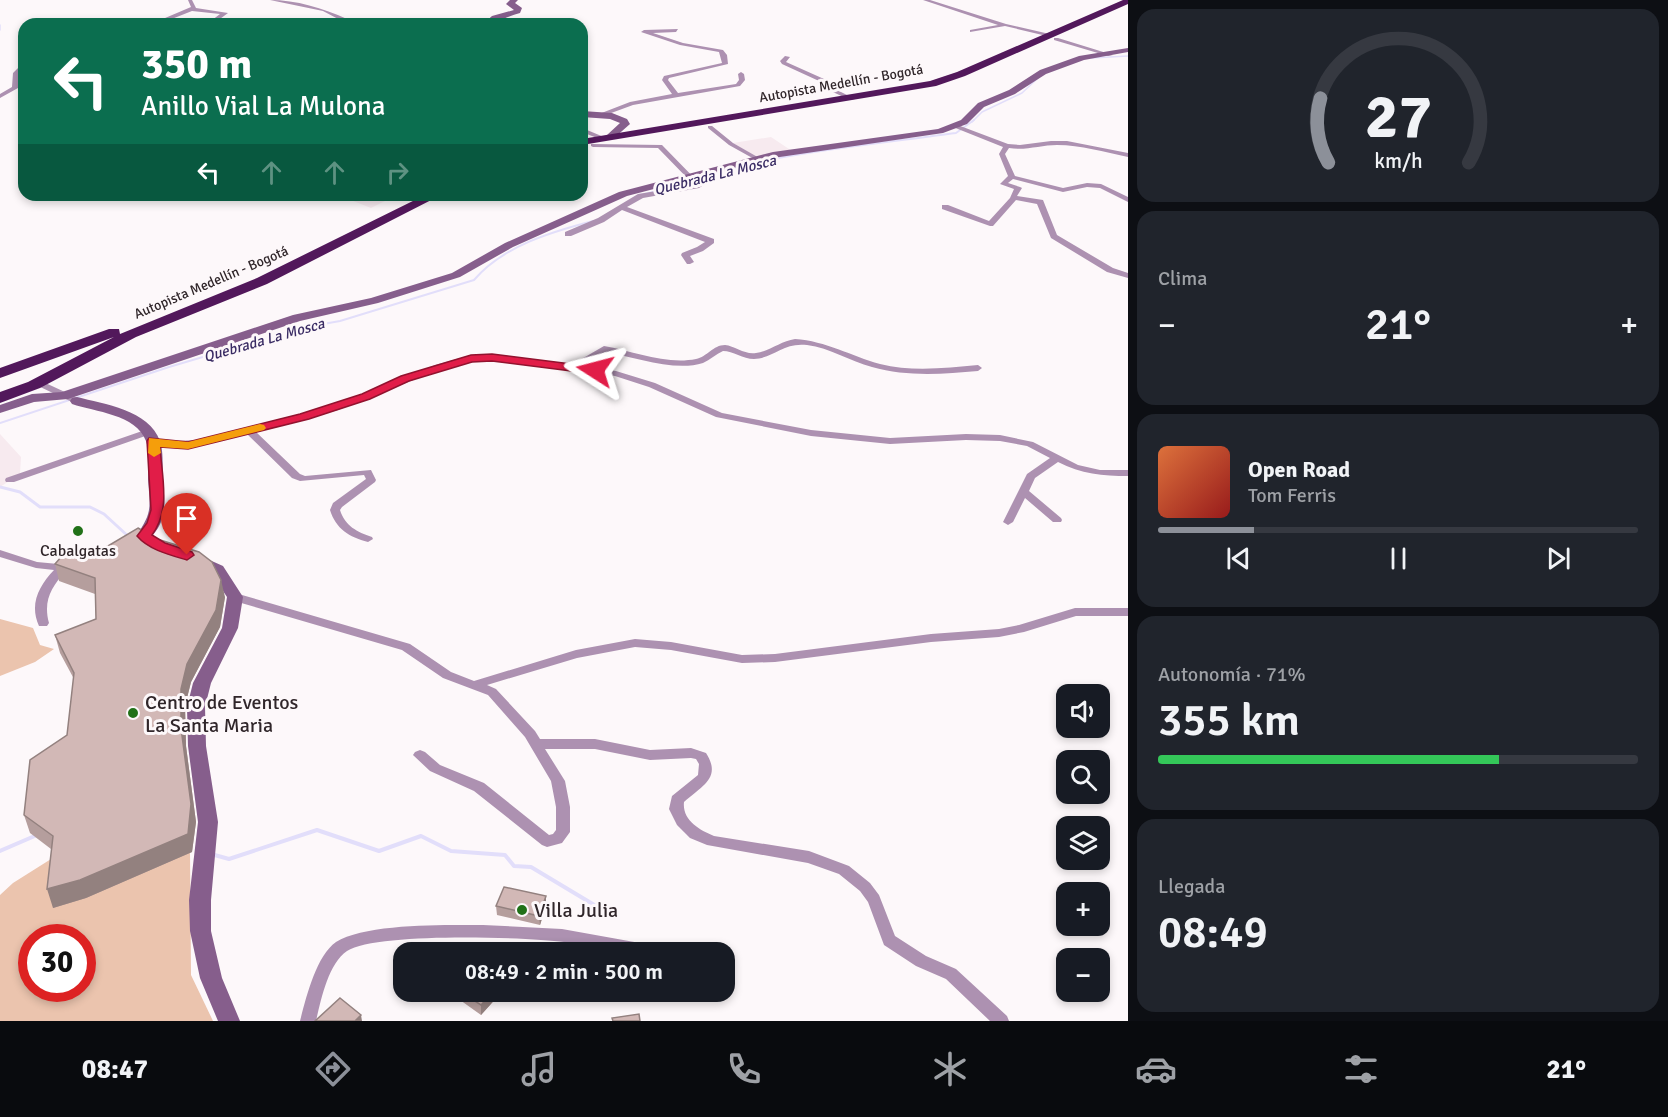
<!DOCTYPE html>
<html lang="es">
<meta charset="utf-8">
<style>
body{margin:0;font-family:Signika,sans-serif;background:#20242c;color:#f1f3f6;height:100vh;display:flex;flex-direction:column;font-size:22px;white-space:nowrap}
*{box-sizing:border-box;margin:0}
p{font-size:20px;color:#9ea1a6}
.icon{flex:none;width:33px;height:33px;fill:none;stroke:currentColor;stroke-width:2;stroke-linecap:round;stroke-linejoin:round}
.map{position:relative;flex:1;overflow:hidden}
.panel{display:flex;flex-direction:column;gap:9px;padding:9px;background:#0d0f14;width:540px}
.panel>*{flex:none}
.guide{position:absolute;left:18px;top:18px;width:570px;height:183px;border-radius:18px;box-shadow:0 3px 9px #0003;background:#0b6e4f;color:#fff;overflow:hidden}
.controls{position:absolute;left:1056px;top:684px;display:grid;gap:12px}
.controls a{display:grid;place-items:center;width:54px;height:54px;border-radius:12px;background:#171b24;box-shadow:0 3px 9px #0003;font-size:30px}
.speed{position:absolute;left:18px;top:924px;display:flex;gap:12px;font-size:30px;font-weight:700;text-align:center}
.speed>*{display:grid;place-content:center;width:78px;height:78px;border-radius:50%;background:#171b24;box-shadow:0 3px 9px #0003;line-height:1}
.speed .limit{border:9px solid #d22;background:#fff;color:#111}
.pin{position:absolute;display:grid;place-items:center;width:51px;height:51px;color:#fff;margin:-62px -26px;border-radius:50% 50% 50% 0;rotate:-45deg;box-shadow:0 0 6px #0007}
.pin .icon{rotate:45deg}
.me{position:absolute;width:66px;margin:-33px;rotate:279deg;stroke-linejoin:round;filter:drop-shadow(0 0 4px #0008)}
.turn{display:flex;align-items:center;gap:21px;height:126px;padding:0 24px;font-size:27px}
.turn .icon{width:78px;height:78px;stroke-width:2.5}
.turn b{display:block;font-size:42px;line-height:51px}
.lanes{display:flex;align-items:center;height:57px;padding:0 24px;background:#0003;justify-content:center;gap:30px;direction:ltr}
.lanes .off{opacity:.35}
.big{font-size:45px;font-weight:600;line-height:1.1}
.panel .widget{flex:1;display:flex;flex-direction:column;justify-content:center;gap:9px;min-width:0;padding:0 21px;border-radius:18px;background:#20242c}
.panel .dial{align-items:center;gap:0}
.dial svg{height:156px;overflow:visible;fill:none;stroke:#363941;stroke-width:7;stroke-linecap:round;text-anchor:middle}
.dial text{fill:#f1f3f6;stroke:none}
.song{display:flex;align-items:center;gap:18px}
.cover{width:72px;height:72px;border-radius:9px;background:linear-gradient(135deg,hsl(20 70% 55%),hsl(0 70% 35%))}
.played{height:6px;border-radius:3px;background:linear-gradient(90deg,#8c9099 20%,#363941 20%)}
.keys{display:flex;justify-content:space-around;direction:ltr}
.heat{display:flex;justify-content:space-between;align-items:center;font-size:33px;direction:ltr}
.charge{height:9px;border-radius:4px;background:linear-gradient(90deg,#34c759 71%,#363941 0)}
.trip{position:absolute;left:393px;top:942px;width:342px;height:60px;border-radius:18px;background:#171b24;box-shadow:0 3px 9px #0003;font-weight:600;line-height:60px;text-align:center}
.tab-bar{display:flex;height:96px;justify-content:space-around;align-items:center;background:#090b0e;color:#9ea1a6}
.tab-bar .icon{width:42px;height:42px}
.tab-bar .on{color:#8c9099}
.tab-bar b{font-size:27px;color:#f1f3f6}
main{display:flex;flex:1;min-height:0}
.map>svg:first-child{display:block}
.built{fill:#f7eaef}
.green{fill:#ebc4ae;fill-rule:evenodd}
.lines{fill:none;stroke-linecap:round;stroke-linejoin:round}
.stream-far3{stroke:#e2defa;stroke-width:1.5}
.stream-far2{stroke:#e2defa;stroke-width:2}
.stream-far1{stroke:#e2defa;stroke-width:3}
.stream{stroke:#e2defa;stroke-width:4}
.street{fill:#ad91b1;fill-rule:evenodd}
.secondary{fill:#865e8c;fill-rule:evenodd}
.highway{fill:#52185b;fill-rule:evenodd}
.wall{fill:#b59e9d}
.shaded-wall{fill:#93817f}
.building{fill:#d2b8b6;stroke:#93817f;stroke-width:1.5}
.route{fill:#e11d48;stroke:#92132f;stroke-width:1.5}
.slow{fill:#f59e0b}
.poi-dot{fill:#217118;stroke:#fdf8fa;stroke-width:2}
.labels{text-anchor:middle;stroke-width:6;stroke-linejoin:round;paint-order:stroke}
.far-street-label{font-size:14px;fill:#30262a;stroke:#fdf8fa}
.far-water-label{font-size:15px;font-style:italic;fill:#3a2c64;stroke:#fdf8fa}
.poi-label{font-size:16px;fill:#30262a;stroke:#fdf8fa}
.near-poi-label{font-size:20px;fill:#30262a;stroke:#fdf8fa;text-anchor:start}
</style>
<main>
<div class="map">
<svg width="1128" height="1021" viewBox="0 0 1128 1021">
<rect width="100%" height="100%" fill="#fdf8fa"/>
<path class="built" d="M771,137L792,151L758,158L733,143Z
M338,195H397L371,208Z
M0,434L21,457L20,474L0,487Z"/>
<path class="green" d="M0,619L33,628L40,645L54,649L35,662L0,676Z
M190,852L191,975L213,1021H0V895L13,883L59,854ZM32,938H82V988H32Z"/>
<g class="lines">
<path class="stream-far3" d="M0,25V30
M1091,58L1128,56
M972,122L982,112L1022,93L1038,78"/>
<path class="stream-far2" d="M640,195C687,185 731,166 778,158C837,147 897,141 956,133L974,120
M0,423L169,367L301,328L340,321L474,280C503,246 551,232 593,221"/>
<path class="stream-far1" d="M0,487L20,492L40,507H90L104,514L129,537"/>
<path class="stream" d="M0,851L37,835
M211,854L229,859L317,830L379,851L421,836L451,851L505,855L514,866L531,867L596,906"/>
<path class="street" d="M188,0H192L196,8L228,13L213,24H207L220,14L192,11L159,24H151L191,7Z
M270,0C296,0 323,8 347,19L348,24H342V21L323,11Z
M923,0H930L1006,24L1054,35L1051,37L1005,26L970,32V30L998,25Z
M678,29L676,32L653,33L683,43L723,50L727,55L728,64L669,78L668,80L678,93L736,84L739,80L738,74L741,72L744,74L745,80L740,86L633,105L603,116H599V114L630,102L672,94L662,80L664,76L722,63L719,52L680,45L641,32L644,30Z
M1054,38H1058L1113,55L1108,56L1054,40Z
M785,56L790,57L786,62L824,79L825,84L855,99L850,100L820,86L819,81L782,64L780,61Z
M24,62V67L19,73L18,88L0,98V94L12,87L13,73Z
M955,124L1008,144L1020,145L1051,141H1067L1128,153V157C1104,152 1081,145 1057,145C1041,145 1025,151 1009,148L1005,154L1015,176L1063,188L1087,183L1101,184L1128,197V202L1100,188L1087,187L1063,192L1013,179L1008,183L1020,187L1022,188L1017,196L1043,200L1057,235L1113,268L1128,273V278L1107,272L1051,238L1037,204L1016,200L993,226H990L942,209V205H948L989,221L1010,198L1014,189L1000,184L1008,176L999,154L1003,147L953,127V125Z
M708,126H712L733,143L761,159L756,160L729,145L708,128Z
M582,128L604,137L605,138L602,140L582,132Z
M591,144L662,145L702,186L699,188L643,198L627,207L714,239V243L703,251L690,256L694,262L690,264H687L681,255L682,253L697,247L705,242L622,210L604,222L571,236H565V232L598,218L638,194L694,185L658,148L593,147L591,146Z
M795,339C826,341 851,356 880,364C912,372 946,368 978,365L982,368L978,371C943,374 907,377 872,367C850,361 830,348 807,345C783,342 774,358 754,359C743,359 733,351 723,351C716,354 710,360 703,363C675,372 634,357 605,352L583,366L616,371L655,383L722,413L811,430L890,438L966,434L1000,435L1033,442L1078,465L1100,470H1128V476C1103,476 1081,474 1058,462L1035,478L1029,491L1061,518L1062,520L1061,522H1053L1025,498L1013,522L1008,525L1003,522L1027,474L1050,458L1027,446L1000,441L966,440L890,444L811,436L716,417L649,387L615,376L574,370L483,360L441,369L338,410L256,432L300,474L305,476L371,470L376,480L375,482L342,507L340,510C345,526 357,532 372,537L373,539L368,542C349,537 336,529 330,510L333,503L366,479L364,475L300,481L292,478L247,434C214,441 184,451 150,443L148,441L153,438L175,441L196,440L299,415L347,400L435,365L468,356L483,354L573,364L604,346C633,351 666,365 696,359C707,357 713,345 725,345C735,346 745,355 756,353C770,351 781,341 795,339Z
M39,380L80,399L82,401L77,404L74,403L36,385L34,383Z
M148,429L151,430L153,432L151,434L14,482H6L5,480L6,478Z
M0,550L37,562L69,565L75,568L73,570L66,571C51,587 43,601 49,623L47,626H39C29,604 39,586 54,570L36,568L0,557Z
M235,593L410,644L451,672L474,681L576,650L635,639L671,642L742,655L775,654L931,634L999,629L1019,625L1075,608H1128V616H1076L1024,632L999,637L931,642L775,662L742,663L671,650L635,647L577,658L487,685L496,689L535,731L540,739H595L650,750L691,748L706,753C722,778 702,786 684,802C682,820 699,830 714,836L809,851L849,866L870,883L879,895L895,936L926,956L956,969L1007,1016L1009,1021H990L946,979L916,966L884,945L868,902L860,891L839,874L808,863L707,845L690,838L677,825L669,809L672,796L698,775L699,764L696,759L691,758L650,760L595,749H545L565,781L570,807V832L562,843L547,847L542,845L474,791L430,771L413,755L415,752L420,750L425,752L440,765L484,783L549,835L553,834L556,830V807L551,781L525,737L488,695L443,678L402,650L231,600L229,597Z
M483,925L562,929L651,945L656,947L659,952C627,956 596,946 564,942C526,937 376,932 347,951C328,964 321,1000 316,1021H300C306,998 316,956 336,942C366,923 447,925 483,925Z"/>
<path class="secondary" d="M510,0H518L515,3L522,8L520,13C508,16 495,24 483,24L492,16L514,10L506,4Z
M1128,48V52L1084,60L1046,74L1015,94L984,107L967,124L943,133L773,158L627,196L513,247L460,277L378,303L300,321L68,399L34,402L0,413V405L32,394L62,392L293,315L371,298L452,273L505,243L619,192L773,152L938,129L961,120L978,103L1009,90L1040,70L1079,56Z
M582,111L612,113L627,119L630,124L613,139H607V135L620,123L610,119L582,117Z
M77,397C104,404 149,410 160,441C164,453 162,470 163,483C165,504 167,518 153,535L165,545L162,548H152L136,536C153,512 150,507 148,479C148,468 150,451 146,441C136,414 95,412 72,404L70,401L72,398Z
M196,554L223,566L243,597L238,628L211,683L205,707L206,746L218,822L211,900V931L222,978L240,1021H218L200,978L190,931L189,900L198,822L188,746L187,707L193,683L222,628L227,597L211,573L188,559Z"/>
<path class="highway" d="M1123,0H1128V4L965,76L936,86L582,145V139L930,81L957,72Z
M425,195H441L267,284L136,337L40,388L0,403V392L28,382L114,337L0,378V368L109,329H119L120,334L257,278Z"/>
</g>
<path class="wall" d="M55,564L225,597L220,627L191,682L185,706L186,746L196,822L192,852L86,898L53,908L51,849L30,833L24,815L67,735L74,679L60,653L55,635L96,619L95,594L59,581Z
M496,906H546L540,925L497,915Z
M459,992H499V995L481,1015L460,1000Z"/>
<path class="shaded-wall" d="M221,580L225,597L220,627L191,682L185,706L186,746L196,822L192,852L86,898L53,908L47,889L181,728V689L187,664Z
M546,896V906L540,925L539,916Z
M493,992H499V995L481,1015V1005Z
M361,1015L362,1021H355Z"/>
<path class="building" d="M138,528L157,539L199,552L212,562L221,580L216,610L187,664L181,689V728L191,804L188,834L80,880L47,889L53,836L24,815L30,760L67,735L74,673L55,635L96,619L95,578L55,564L62,556L87,553L108,546Z
M504,887L546,896L539,916L496,906Z
M461,992H493L481,1005Z
M340,998L361,1015L355,1021H315Z
M639,1014L640,1021H613L612,1018Z"/>
<path class="route" d="M492,354L595,367L601,370L595,374L492,361L472,362L409,381L370,399L309,419L188,449L160,447C162,478 171,509 152,535L165,543L192,552L194,555L187,560C170,555 149,550 137,536L147,523L151,510L147,441L149,438L188,442L300,414L362,394L401,376L471,355Z"/>
<path class="slow" d="M260,424L264,425L266,428L264,430L188,449L160,447L161,453L154,457L148,453L149,438L188,442Z"/>
<g class="poi-dot">
<circle cx="78" cy="531" r="6"/>
<circle cx="133" cy="713" r="6"/>
<circle cx="522" cy="910" r="6"/>
</g>
<g class="labels">
<g class="far-street-label">
<text transform="translate(841 83) rotate(-10)" y="5">Autopista Medellín - Bogotá</text>
<text transform="translate(211 282) rotate(-23)" y="5">Autopista Medellín - Bogotá</text>
</g>
<g class="far-water-label">
<text transform="translate(715 175) rotate(-14)" y="5">Quebrada La Mosca</text>
<text transform="translate(264 340) rotate(-16)" y="5">Quebrada La Mosca</text>
</g>
<g class="poi-label">
<text x="78" y="556">Cabalgatas</text>
</g>
<g class="near-poi-label">
<text x="145" y="709">Centro de Eventos<tspan x="145" dy="23">La Santa Maria</tspan></text>
<text x="534" y="917">Villa Julia</text>
</g>
</g>
</svg>
<div class="controls">
<a><svg class="icon" aria-label="sound" viewBox="0 0 24 24"><path d="M4 9h4l5-4v14l-5-4H4zM17 9q2 3 0 6"/></svg></a>
<a><svg class="icon" aria-label="search" viewBox="0 0 24 24"><circle cx="10" cy="10" r="6"/><path d="M15 15l6 6"/></svg></a>
<a><svg class="icon" aria-label="layers" viewBox="0 0 24 24"><path d="M12 4l9 5-9 5-9-5zM3 14l9 5 9-5"/></svg></a>
<a>+</a>
<a>−</a>
</div>
<div class="speed"><div class="limit">30</div></div>
<div class="pin" style="left:187px;top:555px;background:#d93025"><svg class="icon" aria-label="arrive" viewBox="0 0 24 24"><path d="M6 21V4h12l-3 4 3 4H6"/></svg></div>
<svg class="me" style="left:595px;top:370px" viewBox="-20 -20 40 40"><path d="M0-17L14 15 0 8-14 15z" fill="#e11d48" stroke="#fff" stroke-width="4"/></svg>
<div class="trip">08:49 · 2 min · 500 m</div>
<div class="guide">
<div class="turn"><svg class="icon" aria-label="left" viewBox="0 0 24 24"><path d="M17 20v-9H6M10 6l-5 5 5 5"/></svg><div><b>350 m</b>Anillo Vial La Mulona</div></div>
<div class="lanes"><svg class="icon" aria-label="left" viewBox="0 0 24 24"><path d="M17 20v-9H6M10 6l-5 5 5 5"/></svg><svg class="icon off" aria-label="ahead" viewBox="0 0 24 24"><path d="M12 20V5M6 11l6-6 6 6"/></svg><svg class="icon off" aria-label="ahead" viewBox="0 0 24 24"><path d="M12 20V5M6 11l6-6 6 6"/></svg><svg class="icon off" aria-label="right" viewBox="0 0 24 24"><path d="M7 20v-9h11M14 6l5 5-5 5"/></svg></div>
</div>
</div>
<section class="panel">
<div class="widget dial"><svg viewBox="0 0 100 80">
<path d="M14 69A42 42 0 1 1 86 69"/>
<path d="M14 69A42 42 0 0 1 10 36" stroke="#8c9099"/>
<text x="50" y="56" font-size="32" font-weight="700">27</text>
<text x="50" y="72" font-size="11">km/h</text>
</svg></div>
<div class="widget"><p>Clima</p>
<div class="heat"><a>−</a><b class="big">21°</b><a>+</a></div>
</div>
<div class="widget">
<div class="song"><i class="cover"></i><div><b>Open Road</b><p>Tom Ferris</p></div></div>
<div class="played"></div>
<div class="keys"><svg class="icon" aria-label="previous" viewBox="0 0 24 24"><path d="M18 5L8 12l10 7zM5 5v14"/></svg><svg class="icon" aria-label="pause" viewBox="0 0 24 24"><path d="M8 5v14M16 5v14"/></svg><svg class="icon" aria-label="next" viewBox="0 0 24 24"><path d="M6 5l10 7-10 7zM19 5v14"/></svg></div>
</div>
<div class="widget"><p>Autonomía · 71%</p><b class="big">355 km</b><div class="charge"></div></div>
<div class="widget"><p>Llegada</p><b class="big">08:49</b></div>
</section>
</main>
<nav class="tab-bar">
<b>08:47</b>
<svg class="icon on" aria-label="directions" viewBox="0 0 24 24"><path d="M12 3l9 9-9 9-9-9zM9 14v-3h6M13 9l2 2-2 2"/></svg>
<svg class="icon" aria-label="music" viewBox="0 0 24 24"><path d="M9 18V5l10-2v13"/><circle cx="6" cy="18" r="3"/><circle cx="16" cy="16" r="3"/></svg>
<svg class="icon" aria-label="phone" viewBox="0 0 24 24"><path d="M5 4h4l2 5-3 2q2 4 5 5l2-3 5 2v4C11 20 4 13 5 4z"/></svg>
<svg class="icon" aria-label="climate" viewBox="0 0 24 24"><path d="M12 3v18M4 7l16 10M4 17L20 7"/></svg>
<svg class="icon" aria-label="car" viewBox="0 0 24 24"><path d="M5 17H2v-5l4-1 3-4h7l3 4 3 1v5h-3M9 17h6M6 11h13"/><circle cx="7" cy="17" r="2"/><circle cx="17" cy="17" r="2"/></svg>
<svg class="icon" aria-label="filters" viewBox="0 0 24 24"><path d="M4 7h16M4 17h16"/><circle cx="9" cy="7" r="2"/><circle cx="15" cy="17" r="2"/></svg>
<b>21°</b>
</nav>
